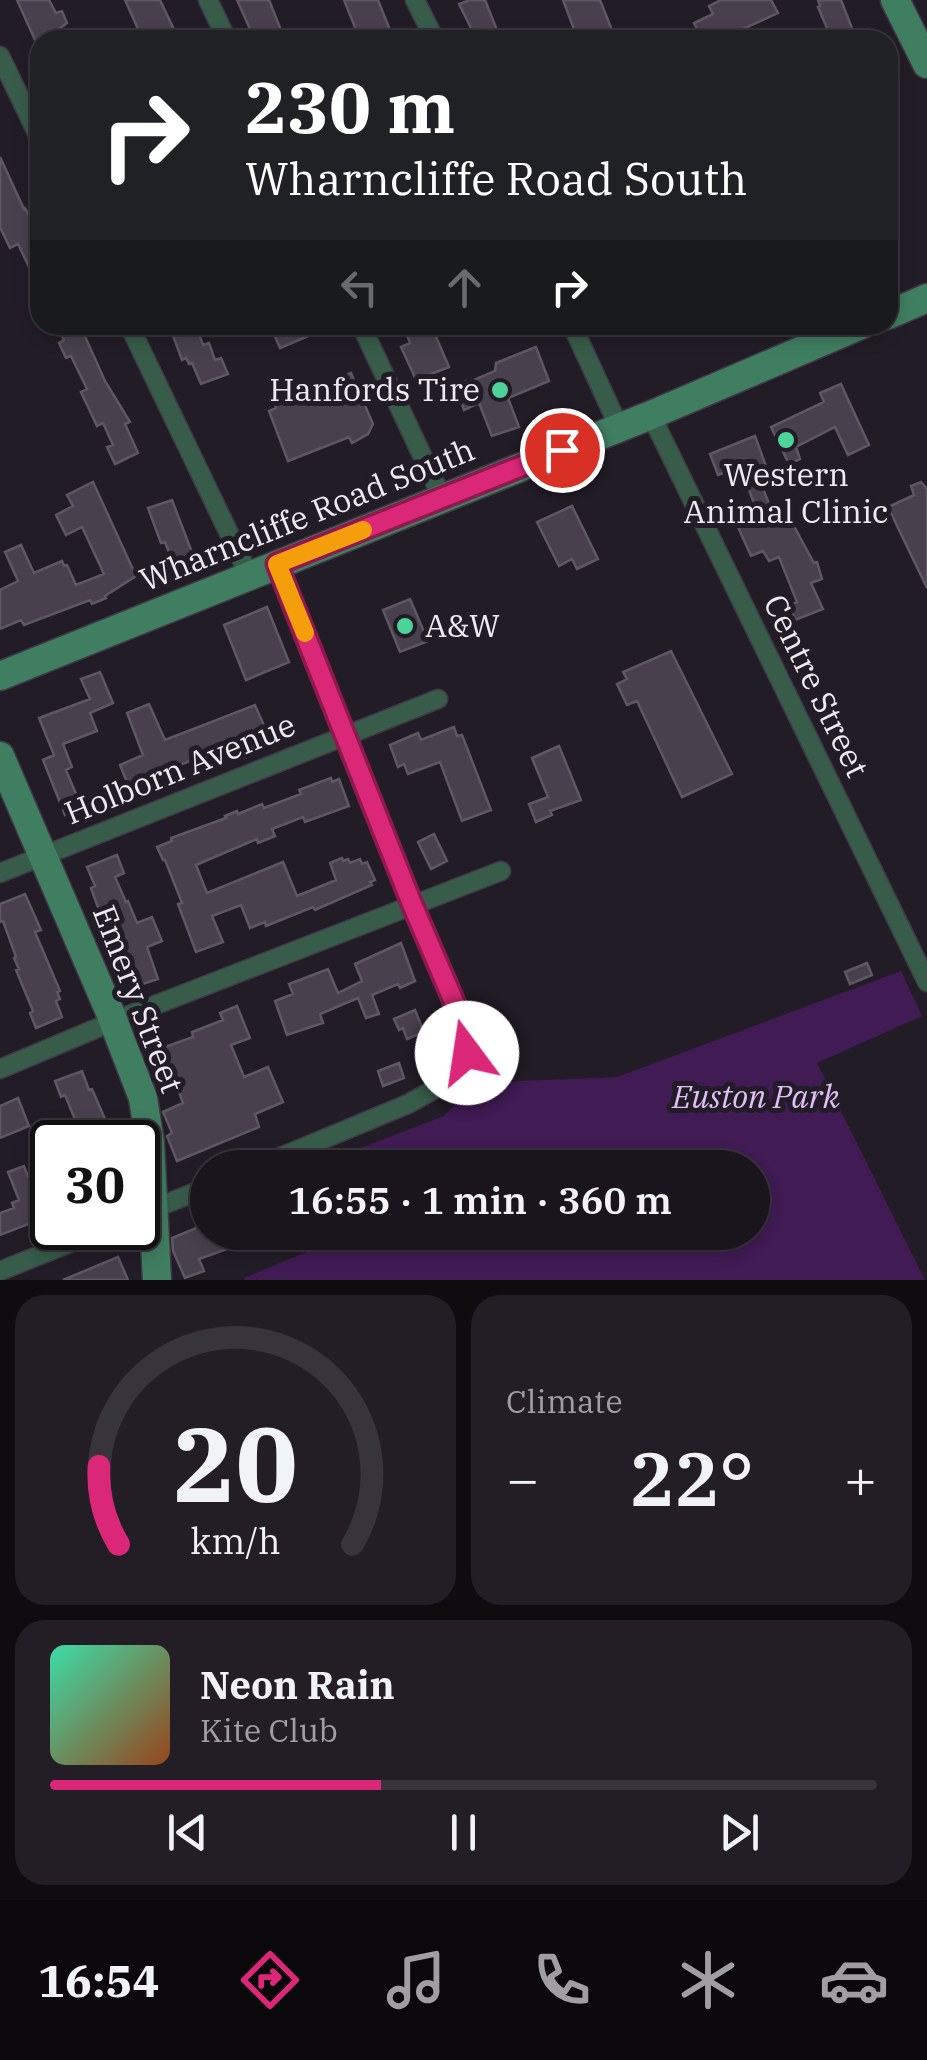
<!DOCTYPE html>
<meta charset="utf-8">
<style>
body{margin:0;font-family:"IBM Plex Serif",serif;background:#231e25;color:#f1f3f6;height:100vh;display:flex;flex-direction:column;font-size:38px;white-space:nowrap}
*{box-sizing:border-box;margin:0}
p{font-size:32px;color:#9f9fa3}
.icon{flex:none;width:55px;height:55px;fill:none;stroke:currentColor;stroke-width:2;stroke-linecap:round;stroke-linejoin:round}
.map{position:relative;height:1280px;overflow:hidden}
.side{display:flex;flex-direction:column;gap:15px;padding:15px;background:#0e0c0f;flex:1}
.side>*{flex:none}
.guide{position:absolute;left:30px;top:30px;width:868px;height:305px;border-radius:30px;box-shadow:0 5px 15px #0003,0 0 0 2px #38343b;background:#202124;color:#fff;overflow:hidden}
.speed{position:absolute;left:30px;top:1120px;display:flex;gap:20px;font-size:50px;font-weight:700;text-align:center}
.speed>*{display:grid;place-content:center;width:130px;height:130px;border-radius:50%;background:#1a151c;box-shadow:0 5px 15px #0003,0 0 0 2px #38343b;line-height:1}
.speed .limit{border:5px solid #111;border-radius:15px;background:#fff;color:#111}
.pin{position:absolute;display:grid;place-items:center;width:85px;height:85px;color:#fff;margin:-42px;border:5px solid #fff;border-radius:50%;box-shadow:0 2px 10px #0007}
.me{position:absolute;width:110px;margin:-55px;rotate:346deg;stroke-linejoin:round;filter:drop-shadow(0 0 8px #0008)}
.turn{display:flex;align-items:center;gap:35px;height:210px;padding:0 50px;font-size:45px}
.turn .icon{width:130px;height:130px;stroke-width:2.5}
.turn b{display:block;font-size:70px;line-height:85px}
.lanes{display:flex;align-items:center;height:95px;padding:0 50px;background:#0003;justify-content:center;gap:50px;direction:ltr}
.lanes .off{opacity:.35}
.big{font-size:75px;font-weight:600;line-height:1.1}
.side .card{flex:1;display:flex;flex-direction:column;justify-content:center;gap:15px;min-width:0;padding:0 35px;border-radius:30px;background:#231e25}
.side .dial{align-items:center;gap:0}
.dial svg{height:260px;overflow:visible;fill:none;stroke:#38343b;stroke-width:7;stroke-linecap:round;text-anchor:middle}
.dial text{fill:#f1f3f6;stroke:none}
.song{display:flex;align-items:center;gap:30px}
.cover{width:120px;height:120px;border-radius:15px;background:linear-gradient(135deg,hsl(160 70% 55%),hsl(20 70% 35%))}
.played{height:10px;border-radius:5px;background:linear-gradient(90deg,#db2777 40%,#38343b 40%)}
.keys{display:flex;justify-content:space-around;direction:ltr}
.heat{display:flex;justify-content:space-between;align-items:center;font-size:55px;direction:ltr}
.side .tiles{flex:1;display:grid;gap:15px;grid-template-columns:1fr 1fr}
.card:last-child{grid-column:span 2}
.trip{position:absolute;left:190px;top:1150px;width:580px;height:100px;border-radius:50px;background:#1a151c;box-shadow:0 5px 15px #0003,0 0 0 2px #38343b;font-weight:600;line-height:100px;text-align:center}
.menu{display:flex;height:160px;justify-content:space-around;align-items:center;background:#0a080b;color:#9f9fa3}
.menu .icon{width:70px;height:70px}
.menu .on{color:#db2777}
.menu b{font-size:45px;color:#f1f3f6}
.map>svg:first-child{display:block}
.green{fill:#401b54}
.building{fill:#48414d;stroke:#5f5764;stroke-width:2.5}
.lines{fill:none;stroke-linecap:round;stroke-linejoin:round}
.street-casing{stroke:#3f3943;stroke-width:21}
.secondary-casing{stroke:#3f3943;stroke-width:31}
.street{stroke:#375c4a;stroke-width:18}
.secondary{stroke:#407e61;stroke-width:28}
.route-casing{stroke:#8e194d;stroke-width:25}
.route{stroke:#db2777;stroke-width:18}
.slow{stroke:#f59e0b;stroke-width:18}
.poi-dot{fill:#4cd39a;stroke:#221c26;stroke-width:4}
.labels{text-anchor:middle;stroke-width:10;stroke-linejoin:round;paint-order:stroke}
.poi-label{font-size:32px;fill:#efeaf2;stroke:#221c26;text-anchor:end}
.street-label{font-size:32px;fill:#efeaf2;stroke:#221c26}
.park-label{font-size:32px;font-style:italic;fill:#e2bef9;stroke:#221c26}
</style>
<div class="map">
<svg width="927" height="1280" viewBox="0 0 927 1280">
<rect width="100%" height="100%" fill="#221c26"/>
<path class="green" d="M901,971L922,1016L817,1063L925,1280H245L244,1278L352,1233L752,1232V1168H332L329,1160L444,1116L458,1102L471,1083L617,1077Z"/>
<path class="building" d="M17,0H49L56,13L62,11L67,23L56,31L59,40H35Z
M125,0H160L179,40H143Z
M237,0H269L285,40H255Z
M344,0H378L394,40H360Z
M470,0H485L501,40H477L459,4Z
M563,0H600L616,40H578Z
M721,0H771L778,13L719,40H679L698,31L694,23L713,14L709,6Z
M818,0H841L855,36L851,37L852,40H832L818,7L820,6Z
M0,157L24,209L25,208L32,221L30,222L40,243V290L18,244L10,248L0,227Z
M57,325H78L83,332L105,381L130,422L125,424L138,453L115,464L107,447L113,445L103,423L97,426L81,392L87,389L71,356L66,358L59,343L64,340Z
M169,325H196L203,345L209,343L215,360L221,358L228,374L201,384L192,363L189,364L186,358L182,360Z
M284,325H309L313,334L280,348L272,330Z
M403,325H431L449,367L416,380L401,347L410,343Z
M536,347L549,381L508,398L519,427L492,436L479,403L464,410L455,385L466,381L467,383L495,371L496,363Z
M351,373L373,424L368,434L352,443L349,437L288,461L269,411L276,408L271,394L303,382L307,394Z
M841,384L869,445L848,455L835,427L796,447L800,459L789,464L771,427L824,402L820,393Z
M755,436L770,477L760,481L772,511L783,506L814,563L817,562L822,579L811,583L823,609L795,620L789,605L797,602L779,557L769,561L763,551L751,556L738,527L759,517L748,487L742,489L735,469L718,475L710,454Z
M93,482L136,576L105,596L106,598L92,604L90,600L24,625L21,620L0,629V590L18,581L5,552L21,545L34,573L62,561L64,566L67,565L76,585L104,574L82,527L66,535L56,515L73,506L67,495Z
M921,482L927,489V588L888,507L914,495L911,486Z
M172,500L193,555L190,561L175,568L165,542L161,543L148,508Z
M572,506L598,559L577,569L572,559L559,566L537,522Z
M410,599L428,641L400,652L383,610Z
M267,607L289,662L246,680L224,625Z
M671,651L732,774L682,797L637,701L627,705L617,684L627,679L623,672Z
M100,672L113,703L90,713L97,731L63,744L72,767L66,770L82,808L65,815L43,760L54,755L39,718L90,699L81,679Z
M149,704L165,740L255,705L266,730L143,780L145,785L143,787L131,792L120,765L143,755L127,713Z
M454,727L457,736L462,735L491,810L462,821L440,762L408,774L404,764L398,767L390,745L418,733L421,740Z
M559,746L581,800L550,811L552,815L536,822L529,804L548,797L532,758Z
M331,778L332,782L339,779L349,806L305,822L303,817L272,829L275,836L258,843L257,839L196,865L207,893L283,862L297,896L336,880L330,863L342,858L343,861L348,859L350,863L360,859L362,864L367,862L375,880L370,882L372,885L315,910L313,907L266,926L265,922L250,928L241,905L212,916L223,942L196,952L178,904L182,903L165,860H163L157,847L172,841L171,838L226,818L225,816L237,811L238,814L262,804L264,808L301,794L299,790Z
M434,834L447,861L431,869L418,842Z
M117,855L124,873L115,877L126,902L128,901L137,923L152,917L162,941L147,947L158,979L134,987L123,956L121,957L100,913L91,888L95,886L87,867Z
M25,894L41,930L35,932L60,991L57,992L60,999L56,1001L62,1017L36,1028L30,1013L33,1011L16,970L19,969L14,958L16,957L3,921L0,922V904Z
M401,943L415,981L400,988L398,984L372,995L379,1014L366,1018L358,998L320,1014L323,1023L287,1035L275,1001L293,994L289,984L328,969L338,993L362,981L355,964Z
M867,963L872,975L850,984L845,972Z
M237,1006L250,1038L231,1045L244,1077L268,1067L283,1102L255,1114L259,1127L177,1161L167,1136L172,1133L163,1112L183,1103L162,1048L193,1037L192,1032L223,1020L220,1013Z
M415,1010L424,1032L407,1039L403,1028L399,1030L394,1019Z
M399,1063L404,1078L383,1086L378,1071Z
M82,1071L89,1090L92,1089L115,1142H72L65,1126L76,1122L65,1095L61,1097L55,1081Z
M18,1098L29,1126L0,1138V1106Z
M24,1166L28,1177L52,1167V1215L0,1235V1213L14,1208L12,1203L19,1200L8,1172Z
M208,1223V1232H220L227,1249L199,1259L204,1271L185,1278L173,1251L172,1238Z
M118,1257L128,1280H63Z"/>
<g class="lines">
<defs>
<path id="street" d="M208,0L227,40
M415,0L435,40
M0,56L40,139
M129,325L249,575
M361,325L442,498
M572,325L619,427
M651,415L927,982
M0,873L438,699
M0,1069L114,1021L501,871
M254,1168L408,1104L451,1080L467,1053L461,1018L412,904L277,564
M138,1215L208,1187
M0,1271L107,1228"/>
<path id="secondary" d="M895,0L927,64
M888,315L927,298
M0,676L651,415L861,325
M0,756L109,1010L143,1098L150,1143L157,1280"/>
</defs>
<use href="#street" class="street-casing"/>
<use href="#secondary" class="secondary-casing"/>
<use href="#street" class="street"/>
<use href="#secondary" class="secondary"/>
</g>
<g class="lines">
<defs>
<path id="route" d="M467,1053L461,1018L412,904L277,564L562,450"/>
</defs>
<use href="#route" class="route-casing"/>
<use href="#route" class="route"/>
<path class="slow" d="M305,633L277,564L363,530"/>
</g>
<g class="poi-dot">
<circle cx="500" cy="390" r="10"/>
<circle cx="786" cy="440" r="10"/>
<circle cx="405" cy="626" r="10"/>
</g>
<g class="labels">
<g class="poi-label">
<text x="480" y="401">Hanfords Tire</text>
<text x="786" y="486" text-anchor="middle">Western<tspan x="786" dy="37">Animal Clinic</tspan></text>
<text x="425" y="637" text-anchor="start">A&amp;W</text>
</g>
<g class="street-label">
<text transform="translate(307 515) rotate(-22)" y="11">Wharncliffe Road South</text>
<text transform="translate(816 686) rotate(64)" y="11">Centre Street</text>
<text transform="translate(180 769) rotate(-22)" y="11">Holborn Avenue</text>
<text transform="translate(138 999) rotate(69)" y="11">Emery Street</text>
</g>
<g class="park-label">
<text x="756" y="1108">Euston Park</text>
</g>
</g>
</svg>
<div class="speed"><div class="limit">30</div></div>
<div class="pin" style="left:562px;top:450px;background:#d93025"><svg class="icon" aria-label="arrive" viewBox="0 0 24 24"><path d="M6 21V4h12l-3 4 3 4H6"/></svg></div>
<svg class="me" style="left:467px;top:1053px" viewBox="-20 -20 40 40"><circle r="19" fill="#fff"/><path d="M0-13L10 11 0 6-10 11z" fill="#db2777"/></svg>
<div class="trip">16:55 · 1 min · 360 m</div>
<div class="guide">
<div class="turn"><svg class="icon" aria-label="right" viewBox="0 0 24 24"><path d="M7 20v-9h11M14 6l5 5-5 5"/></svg><div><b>230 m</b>Wharncliffe Road South</div></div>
<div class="lanes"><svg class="icon off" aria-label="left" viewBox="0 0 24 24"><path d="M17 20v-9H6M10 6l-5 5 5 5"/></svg><svg class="icon off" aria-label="ahead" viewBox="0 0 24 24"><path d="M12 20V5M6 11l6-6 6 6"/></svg><svg class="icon" aria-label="right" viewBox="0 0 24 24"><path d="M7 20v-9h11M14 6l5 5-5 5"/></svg></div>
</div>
</div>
<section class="side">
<div class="tiles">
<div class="card dial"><svg viewBox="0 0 100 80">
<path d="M14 69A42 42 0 1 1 86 69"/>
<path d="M14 69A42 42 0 0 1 8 45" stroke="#db2777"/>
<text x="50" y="56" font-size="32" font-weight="700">20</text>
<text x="50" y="72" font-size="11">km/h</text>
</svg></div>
<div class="card"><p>Climate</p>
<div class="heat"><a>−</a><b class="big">22°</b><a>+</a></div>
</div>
<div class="card">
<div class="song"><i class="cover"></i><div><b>Neon Rain</b><p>Kite Club</p></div></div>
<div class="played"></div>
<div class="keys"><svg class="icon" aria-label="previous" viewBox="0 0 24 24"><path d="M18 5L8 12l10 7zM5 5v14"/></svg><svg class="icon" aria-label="pause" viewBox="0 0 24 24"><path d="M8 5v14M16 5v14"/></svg><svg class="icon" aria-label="next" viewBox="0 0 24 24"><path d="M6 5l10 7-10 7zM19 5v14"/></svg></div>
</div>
</div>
</section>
<nav class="menu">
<b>16:54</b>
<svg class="icon on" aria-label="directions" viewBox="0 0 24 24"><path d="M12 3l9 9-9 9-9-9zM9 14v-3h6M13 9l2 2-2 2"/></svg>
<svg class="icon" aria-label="music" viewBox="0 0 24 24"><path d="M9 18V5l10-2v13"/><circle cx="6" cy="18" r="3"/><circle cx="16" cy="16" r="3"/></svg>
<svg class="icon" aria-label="phone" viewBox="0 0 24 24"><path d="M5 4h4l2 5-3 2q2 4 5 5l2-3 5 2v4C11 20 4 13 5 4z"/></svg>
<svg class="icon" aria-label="climate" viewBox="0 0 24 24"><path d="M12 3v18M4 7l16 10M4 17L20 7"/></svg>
<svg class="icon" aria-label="car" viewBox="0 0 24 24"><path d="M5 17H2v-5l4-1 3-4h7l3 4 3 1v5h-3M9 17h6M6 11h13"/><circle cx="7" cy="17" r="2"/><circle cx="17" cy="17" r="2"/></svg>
</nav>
